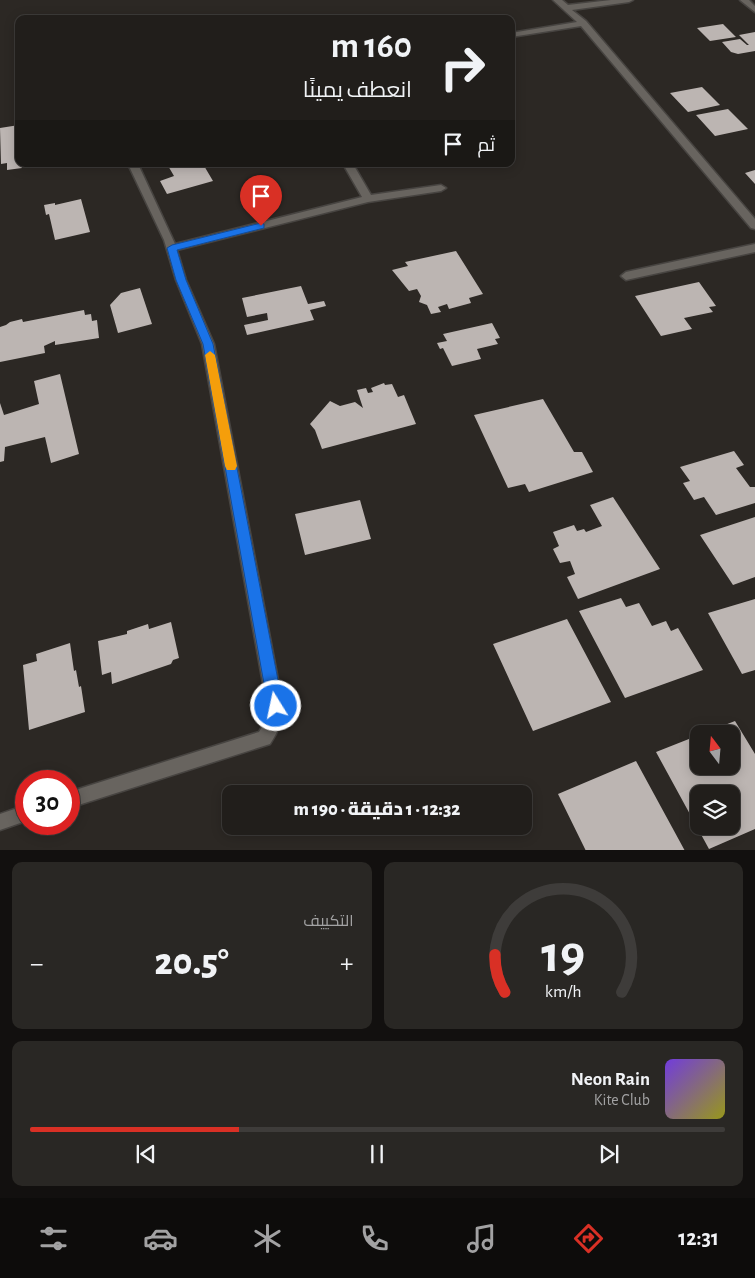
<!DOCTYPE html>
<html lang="ar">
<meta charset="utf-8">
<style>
body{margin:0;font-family:"Alegreya Sans",Cairo,sans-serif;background:#292724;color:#f1f3f6;direction:rtl;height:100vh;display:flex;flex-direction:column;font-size:19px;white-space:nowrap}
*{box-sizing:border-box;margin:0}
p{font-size:16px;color:#a2a2a3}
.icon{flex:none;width:28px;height:28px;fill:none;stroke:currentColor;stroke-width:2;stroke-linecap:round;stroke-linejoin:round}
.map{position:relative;height:850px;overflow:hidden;direction:ltr}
.details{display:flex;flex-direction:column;gap:12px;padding:12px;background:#12100f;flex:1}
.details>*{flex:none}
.guide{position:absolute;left:15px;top:15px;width:500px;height:152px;border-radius:10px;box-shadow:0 2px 12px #0003,0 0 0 1px #3e3c3a;direction:rtl;background:#211e1b;color:#f1f3f6;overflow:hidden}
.needle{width:32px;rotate:344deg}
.controls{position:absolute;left:690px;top:725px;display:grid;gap:10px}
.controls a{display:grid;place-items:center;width:50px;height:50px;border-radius:10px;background:#211e1b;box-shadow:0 2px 12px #0003,0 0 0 1px #3e3c3a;font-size:25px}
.speed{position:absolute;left:15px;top:770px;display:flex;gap:10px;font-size:25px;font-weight:700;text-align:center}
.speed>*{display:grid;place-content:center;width:65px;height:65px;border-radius:50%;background:#211e1b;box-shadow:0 2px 12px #0003,0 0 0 1px #3e3c3a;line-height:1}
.speed .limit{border:8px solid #d22;background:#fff;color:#111}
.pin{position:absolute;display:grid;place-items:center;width:42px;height:42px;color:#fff;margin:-51px -21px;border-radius:50% 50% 50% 0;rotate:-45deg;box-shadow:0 0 5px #0007}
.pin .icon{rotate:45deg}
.me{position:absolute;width:55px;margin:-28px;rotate:350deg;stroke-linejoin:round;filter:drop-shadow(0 0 4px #0008)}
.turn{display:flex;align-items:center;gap:18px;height:105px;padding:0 20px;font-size:22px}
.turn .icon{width:65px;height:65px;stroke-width:2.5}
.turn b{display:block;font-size:35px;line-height:42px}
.then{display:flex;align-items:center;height:48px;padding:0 20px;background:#0003;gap:10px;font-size:19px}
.big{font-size:38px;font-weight:800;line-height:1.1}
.details .widget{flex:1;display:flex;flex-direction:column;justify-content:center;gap:8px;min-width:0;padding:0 18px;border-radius:10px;background:#292724}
.details .dial{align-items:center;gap:0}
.dial svg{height:130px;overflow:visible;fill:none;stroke:#3e3c3a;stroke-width:7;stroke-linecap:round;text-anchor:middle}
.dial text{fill:#f1f3f6;stroke:none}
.song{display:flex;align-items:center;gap:15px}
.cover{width:60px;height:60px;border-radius:8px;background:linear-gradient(135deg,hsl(260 70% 55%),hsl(60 70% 35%))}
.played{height:5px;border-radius:2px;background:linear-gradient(90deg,#d93025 30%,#3e3c3a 30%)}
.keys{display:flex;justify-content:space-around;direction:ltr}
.heat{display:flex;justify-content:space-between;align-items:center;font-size:28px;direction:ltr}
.details .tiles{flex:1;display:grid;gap:12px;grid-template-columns:1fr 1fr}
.widget:last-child{grid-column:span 2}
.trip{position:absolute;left:222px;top:785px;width:310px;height:50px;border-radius:10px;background:#211e1b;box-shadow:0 2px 12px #0003,0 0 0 1px #3e3c3a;font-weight:800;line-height:50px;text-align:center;direction:rtl}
.tabs{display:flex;height:80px;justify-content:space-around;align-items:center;background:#0d0c0b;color:#a2a2a3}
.tabs .icon{width:35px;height:35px}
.tabs .selected{color:#d93025}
.tabs b{font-size:22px;color:#f1f3f6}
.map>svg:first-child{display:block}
.building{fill:#bcb5b2;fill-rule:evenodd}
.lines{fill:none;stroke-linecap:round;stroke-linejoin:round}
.minor-casing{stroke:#474441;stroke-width:3}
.minor{fill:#68645f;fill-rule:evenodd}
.route{fill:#1a73e8;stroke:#114b97}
.slow{fill:#f59e0b}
</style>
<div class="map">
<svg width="755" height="851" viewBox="0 0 755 851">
<rect width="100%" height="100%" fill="#2c2824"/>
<path class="building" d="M723,24L736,37L710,41L697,28Z
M755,32V51L738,54L731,52L722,42L740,39L747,45H749L739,35Z
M702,87L720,105L688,112L670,93Z
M728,109L748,129L715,136L696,115Z
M19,125V164H21L22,168L7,170V163L1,164L0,128Z
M167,164H203L213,181L167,194L160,181L174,176Z
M755,170V184L745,173Z
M81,199L90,232L55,240L49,214L46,215L44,205L55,203V205Z
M456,251L483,294L469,298L471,303L449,309L447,304L438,307L441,312L431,314L427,305L419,302L421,296L417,289L409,291L392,270L408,266L405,262Z
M699,282L716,306L709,307L713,312L684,318L692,329L661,336L635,296Z
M301,286L308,304L324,301L326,306L310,310L314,320L247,335L244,325L268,320L267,313L247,317L242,298Z
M140,288L152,324L118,333L110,305L121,293Z
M84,310L85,315L91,314L92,321L97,320L99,338L55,345V341L44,346L45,353L0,362V327L6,325L10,322L22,319L23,322Z
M492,323L500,338L495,339L498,344L477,349L481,359L452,366L443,348L440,349L437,343L447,341L443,334Z
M60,374L79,454L51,463L45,437L5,447L4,461L0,462V403L4,415L39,404L34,381Z
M384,383L385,385L392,384L398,397L404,395L416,424L322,449L315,430L310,424L330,401L340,406L355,402L363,408L357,390L366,388L368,393L373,392L371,388Z
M543,399L574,452H582L593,472L529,492L525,484L508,488L474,415Z
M734,451L744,465L736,468L750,487H755V503L716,515L704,497L694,500L683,483L690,481L680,467Z
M613,497L660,569L578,599L567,577L575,574L570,561L560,563L553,549L559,546L553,532L574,525L577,531L584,529L586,532L602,526L590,505Z
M360,500L371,539L305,555L295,514Z
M755,517V577L733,585L700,535Z
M621,598L626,607L639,603L652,626L666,621L671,631L678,628L703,670L625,698L579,611Z
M755,599V670L742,674L708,613Z
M567,619L611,702L533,731L493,644Z
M171,622L179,658L173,660L171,664L112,684L111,672L102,675L98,641L127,634V631L148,624L149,629Z
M70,643L74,671L76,670L79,687L81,686L85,712L29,730L23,665L37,661L36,654Z
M735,721L755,754V829L709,849L656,752L699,735V766H731V734H702ZM699,794H731V826H699Z
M636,761L685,851H586L558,794Z"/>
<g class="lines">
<defs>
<path id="minor" d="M553,0H562L568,5L611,0H633L629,2L572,10L586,21L755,219V229L751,228L581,26L511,37V33L577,22Z
M740,0H749L755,6V12Z
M128,164H138L175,244L362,197L343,164H353L371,195L441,185L446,188L441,191L368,202L177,250L186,280L214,344L283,706C283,720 278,732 270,744L69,808V792L259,732C265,723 267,716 267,706L202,344L176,280L164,240Z
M755,244V252L626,280L621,276L626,272Z
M26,805V821L0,830V814Z"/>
</defs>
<use href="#minor" class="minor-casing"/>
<use href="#minor" class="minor"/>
</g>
<path class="route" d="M261,223L264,224V228L177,250L186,280L213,344L283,706L281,711L276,713L270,711L268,706L203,344L176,280L167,248L172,245Z"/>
<path class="slow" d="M210,351L215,355L237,466L235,470H227L225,466L205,355Z"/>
</svg>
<div class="controls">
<a><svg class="needle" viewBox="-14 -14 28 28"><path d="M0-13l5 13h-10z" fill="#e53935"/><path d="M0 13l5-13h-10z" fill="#a2a2a3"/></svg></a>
<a><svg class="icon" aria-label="layers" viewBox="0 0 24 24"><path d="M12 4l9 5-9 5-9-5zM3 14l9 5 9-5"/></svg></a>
</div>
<div class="speed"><div class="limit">30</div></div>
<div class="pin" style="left:261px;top:226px;background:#d93025"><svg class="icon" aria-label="arrive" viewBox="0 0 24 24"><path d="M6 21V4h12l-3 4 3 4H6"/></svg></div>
<svg class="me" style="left:276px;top:706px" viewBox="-20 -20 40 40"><circle r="17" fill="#1a73e8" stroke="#fff" stroke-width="3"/><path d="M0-11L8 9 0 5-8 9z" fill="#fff"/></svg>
<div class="trip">12:32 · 1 دقيقة · 190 m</div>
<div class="guide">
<div class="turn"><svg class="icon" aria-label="right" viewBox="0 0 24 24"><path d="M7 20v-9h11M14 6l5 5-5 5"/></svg><div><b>160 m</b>انعطف يمينًا</div></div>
<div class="then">ثم<svg class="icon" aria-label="arrive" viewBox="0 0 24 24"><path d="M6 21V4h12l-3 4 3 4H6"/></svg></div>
</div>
</div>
<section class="details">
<div class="tiles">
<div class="widget dial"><svg viewBox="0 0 100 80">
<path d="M14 69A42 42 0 1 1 86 69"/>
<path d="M14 69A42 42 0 0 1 8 46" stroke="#d93025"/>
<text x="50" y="56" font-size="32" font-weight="700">19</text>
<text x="50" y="72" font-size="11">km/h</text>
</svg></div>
<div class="widget"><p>التكييف</p>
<div class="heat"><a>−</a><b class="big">20.5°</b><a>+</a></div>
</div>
<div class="widget">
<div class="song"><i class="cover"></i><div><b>Neon Rain</b><p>Kite Club</p></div></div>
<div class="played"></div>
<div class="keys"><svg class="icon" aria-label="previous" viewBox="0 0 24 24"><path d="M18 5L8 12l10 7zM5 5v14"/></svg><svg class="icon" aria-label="pause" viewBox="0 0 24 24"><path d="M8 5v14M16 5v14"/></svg><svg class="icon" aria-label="next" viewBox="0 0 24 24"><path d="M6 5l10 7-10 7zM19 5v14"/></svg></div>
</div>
</div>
</section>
<nav class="tabs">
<b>12:31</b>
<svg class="icon selected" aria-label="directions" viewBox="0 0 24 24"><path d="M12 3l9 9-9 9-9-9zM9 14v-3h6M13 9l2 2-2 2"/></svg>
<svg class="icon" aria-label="music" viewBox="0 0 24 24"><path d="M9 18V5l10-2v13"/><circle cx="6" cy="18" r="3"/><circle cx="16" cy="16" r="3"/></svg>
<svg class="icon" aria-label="phone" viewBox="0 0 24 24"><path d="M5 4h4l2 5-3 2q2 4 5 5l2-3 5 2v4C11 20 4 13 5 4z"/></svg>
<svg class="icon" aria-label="climate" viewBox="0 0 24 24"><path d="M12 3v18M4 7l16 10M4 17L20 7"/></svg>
<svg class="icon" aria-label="car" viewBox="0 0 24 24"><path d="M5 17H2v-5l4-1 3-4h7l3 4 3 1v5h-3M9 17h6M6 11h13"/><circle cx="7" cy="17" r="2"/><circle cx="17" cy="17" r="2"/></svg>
<svg class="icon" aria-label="filters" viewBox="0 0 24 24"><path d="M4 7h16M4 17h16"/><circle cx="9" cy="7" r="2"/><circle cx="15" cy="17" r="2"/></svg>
</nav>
